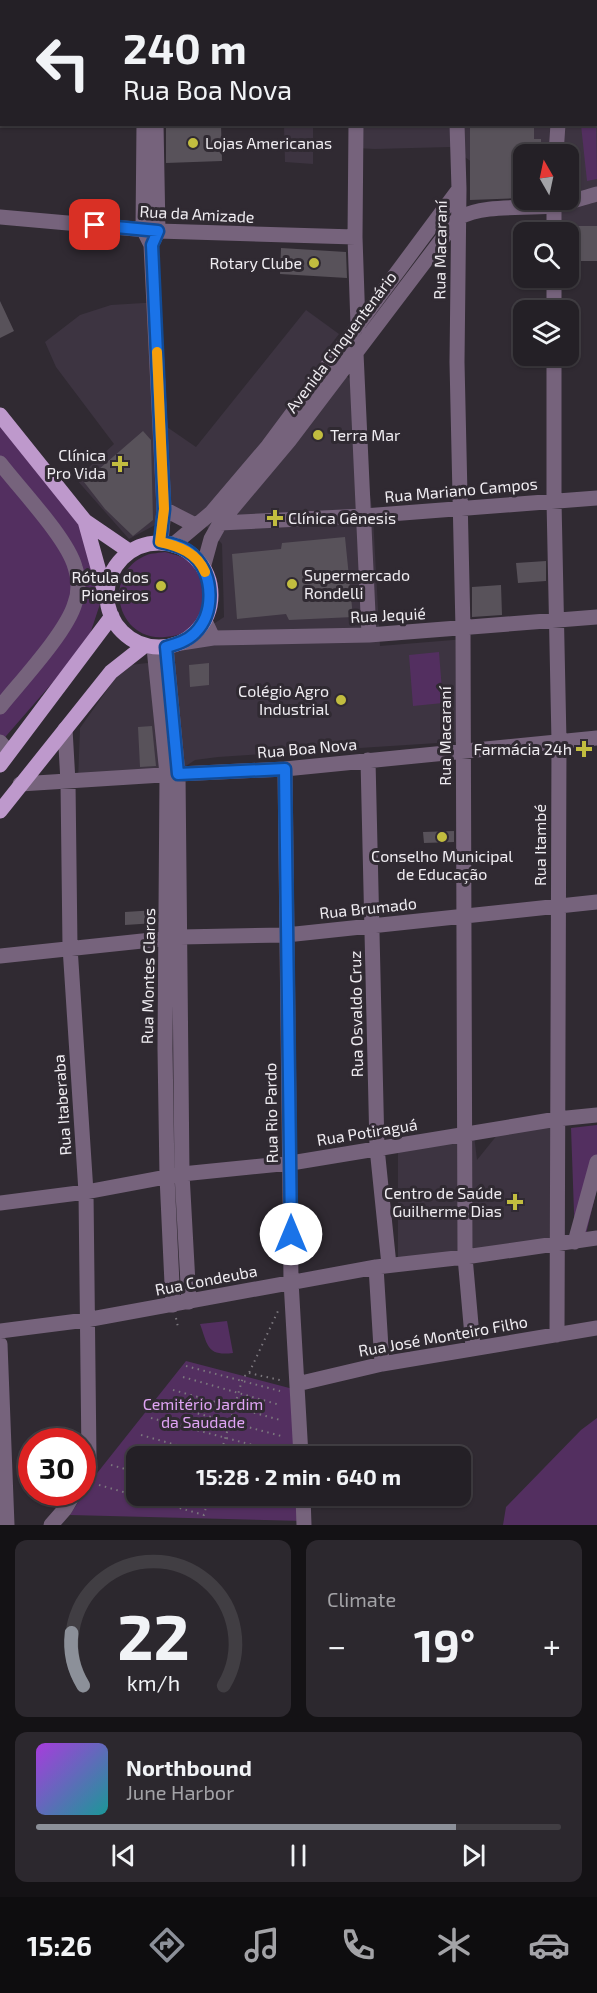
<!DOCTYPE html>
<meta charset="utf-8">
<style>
body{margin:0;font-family:"Exo 2",sans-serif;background:#2c282e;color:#f1f3f6;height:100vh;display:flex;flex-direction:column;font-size:22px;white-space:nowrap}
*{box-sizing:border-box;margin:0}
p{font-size:20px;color:#a3a3a7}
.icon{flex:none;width:33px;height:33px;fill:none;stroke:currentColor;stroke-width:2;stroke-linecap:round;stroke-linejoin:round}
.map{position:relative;height:1525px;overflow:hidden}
.side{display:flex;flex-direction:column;gap:15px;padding:15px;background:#141215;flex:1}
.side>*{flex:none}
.banner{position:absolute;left:0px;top:0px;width:597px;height:126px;box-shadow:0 2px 4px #0004,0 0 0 2px #413e43;background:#242026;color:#f1f3f6;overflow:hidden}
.needle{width:39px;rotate:351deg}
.buttons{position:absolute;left:513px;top:144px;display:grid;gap:12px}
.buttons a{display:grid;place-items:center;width:66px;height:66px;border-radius:12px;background:#242026;box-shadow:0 2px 4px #0004,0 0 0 2px #413e43;font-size:30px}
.speed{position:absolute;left:18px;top:1428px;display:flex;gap:12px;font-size:30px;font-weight:700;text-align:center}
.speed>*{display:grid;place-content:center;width:78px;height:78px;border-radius:50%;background:#242026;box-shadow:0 2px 4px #0004,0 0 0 2px #413e43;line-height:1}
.speed .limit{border:9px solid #d22;background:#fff;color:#111}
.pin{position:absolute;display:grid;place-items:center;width:51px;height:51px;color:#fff;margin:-26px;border-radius:12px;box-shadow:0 3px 9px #0006}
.me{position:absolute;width:66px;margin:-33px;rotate:0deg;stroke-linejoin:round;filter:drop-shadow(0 0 4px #0008)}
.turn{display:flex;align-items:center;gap:21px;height:126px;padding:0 24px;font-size:27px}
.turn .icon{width:78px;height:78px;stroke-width:2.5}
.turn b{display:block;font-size:42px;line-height:51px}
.big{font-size:45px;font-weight:700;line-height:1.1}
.side .card{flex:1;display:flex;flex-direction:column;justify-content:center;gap:9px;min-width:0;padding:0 21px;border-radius:12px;background:#2c282e}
.side .dial{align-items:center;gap:0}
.dial svg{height:156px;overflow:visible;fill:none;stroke:#413e43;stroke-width:7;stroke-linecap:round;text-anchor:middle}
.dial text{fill:#f1f3f6;stroke:none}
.song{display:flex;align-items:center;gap:18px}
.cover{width:72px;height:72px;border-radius:9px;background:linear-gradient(135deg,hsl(280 70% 55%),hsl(180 70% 35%))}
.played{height:6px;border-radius:3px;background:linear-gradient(90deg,#8c9099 80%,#413e43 80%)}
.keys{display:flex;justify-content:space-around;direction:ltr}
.heat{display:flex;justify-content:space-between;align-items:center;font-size:33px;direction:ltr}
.side .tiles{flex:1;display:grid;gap:15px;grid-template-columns:1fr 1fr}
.card:last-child{grid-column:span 2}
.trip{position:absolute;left:126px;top:1446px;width:345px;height:60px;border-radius:12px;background:#242026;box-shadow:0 2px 4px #0004,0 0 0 2px #413e43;font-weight:700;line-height:60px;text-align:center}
.tabs{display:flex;height:96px;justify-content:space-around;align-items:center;background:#0e0d0f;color:#a3a3a7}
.tabs .icon{width:42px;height:42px}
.tabs .current{color:#8c9099}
.tabs b{font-size:27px;color:#f1f3f6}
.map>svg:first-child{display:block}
.built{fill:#3d3441}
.green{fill:#532f60}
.building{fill:#58525a}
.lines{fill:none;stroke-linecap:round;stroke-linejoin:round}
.path{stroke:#7c787e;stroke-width:2;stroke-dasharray:1.5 4.5;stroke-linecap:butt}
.minor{stroke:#76637c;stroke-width:15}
.major{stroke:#be99cc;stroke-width:15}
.route-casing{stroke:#114b97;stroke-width:15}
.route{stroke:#1a73e8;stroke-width:10}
.slow{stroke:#f59e0b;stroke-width:10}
.poi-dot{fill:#c2bd3f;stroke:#302a32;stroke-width:2}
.labels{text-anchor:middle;stroke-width:6;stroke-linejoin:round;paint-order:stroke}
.poi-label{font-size:16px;fill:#efecf1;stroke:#302a32;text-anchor:end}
.street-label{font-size:16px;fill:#efecf1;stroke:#302a32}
.park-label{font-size:16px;fill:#e0a4f5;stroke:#302a32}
</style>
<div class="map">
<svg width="597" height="1525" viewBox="0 0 597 1525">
<rect width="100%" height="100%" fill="#302a32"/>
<path class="built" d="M361,0H597V261H576L577,225L555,219L527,200H568V154H524L523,197L450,147L375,149L355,148L354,125L596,124V2Z
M284,125H313V164L285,162Z
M160,302L164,425L196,447L306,310L339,334L322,356L360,387L364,451L373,516L380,646L465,639L469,741L218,757L195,760L168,778L78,781L80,728L119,673L130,665L156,662L224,617L222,544L200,519L174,509L157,524L129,539L76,479L114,444L56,367L45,342L80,315L111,305Z
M557,1119L558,1243L398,1269V1145L474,1135L477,1160L502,1129Z"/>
<path class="green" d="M596,101L597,179L587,181L581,125L596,124Z
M0,423L88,527L103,595L87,643L0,743Z
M165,552C175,555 187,557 194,565C201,575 206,603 202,614C201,617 198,619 196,621C188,632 178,636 165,637C116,642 101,573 147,555C152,553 160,553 165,552Z
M439,652L443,703L413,706L409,655Z
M597,1125V1188L585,1238L575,1240L571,1128Z
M227,1321L233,1353C207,1356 208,1346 200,1324Z
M186,1361L297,1390L303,1456H136V1496H304L305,1521L70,1515L94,1477Z
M597,1418V1525H503L506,1507L581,1430Z"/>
<path class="building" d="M166,124H221L222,161L166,163Z
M470,124H534V139H541V154H524V198L470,200Z
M577,226H597V261H576Z
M281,248L346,252L347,278L280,274Z
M0,301L14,331L0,338Z
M143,431L151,440L153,520L133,536L105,509L84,482Z
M345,537L353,617L289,620L286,614L237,619L232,554L281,549L282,543Z
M546,561V581L518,583L516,563Z
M501,585L502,615L472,617V587Z
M209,663V685L190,687L189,665Z
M152,726L156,766L140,767L138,727Z
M454,831V842L424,843L423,832Z
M156,910V923L125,925V912Z"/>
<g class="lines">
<path class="path" d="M176,1318L178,1327
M186,1366L280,1391
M249,1373L284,1381
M183,1377L280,1405
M173,1390L280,1420
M163,1404L281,1436
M151,1418L279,1452
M141,1435L208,1454
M128,1449L155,1456
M208,1456L211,1449C219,1444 230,1445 231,1456
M220,1456L243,1377L249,1373L278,1311
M111,1465L136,1472
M99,1485L204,1515L209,1496
M226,1496L279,1505"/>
<path class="minor" d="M96,0V2
M355,0V2
M454,0V2
M555,0V2
M0,38H2
M0,60H2
M596,89H597
M144,124L143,229L151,245L164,509L161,542
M356,124L355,237L358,326
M457,124L459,189L457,362L463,629L465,1257L473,1347
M556,154L558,124
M0,217L158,231L355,237
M554,232V200
M154,240L158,231L156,124
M554,278V310
M356,353L369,635
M554,356V501L559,741L557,1335
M0,463C20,489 67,538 75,567C79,578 79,593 75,603C67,632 20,682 0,707
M164,509L195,525
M220,523L364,516L597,498
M174,544L211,513L268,446L459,189
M203,568L211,539L220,523L289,441L458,218C485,204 521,209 551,206C566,204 582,198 597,194
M205,621L213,638
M181,643L213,638L369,635L597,617
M166,647L178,774L182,1174L189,1302
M154,648L167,774L165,1049L167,1177L173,1305
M65,729L68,782L70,947L86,1192L89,1459L82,1477
M0,742L9,752
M368,760L377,1148L389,1265
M285,769L291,1281L301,1456
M20,784L178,774L285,769L597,738
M0,956L180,937L286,935L597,902
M0,1203L86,1192L182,1174L291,1163L557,1119L597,1115
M575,1242L597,1162
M376,1267L382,1364
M0,1331L86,1320L376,1267L465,1257L597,1238
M0,1344L7,1525
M297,1384L382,1364L597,1328
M303,1496L304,1525
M51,1525L65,1509L75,1492"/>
<path class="major" d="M0,415L85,521L129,551
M85,521L105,593
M107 595a52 52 0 1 1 104 0a52 52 0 1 1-104 0Z
M0,765L112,616
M0,811L111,672L144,646"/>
</g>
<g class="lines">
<defs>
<path id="route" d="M95,225L158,231L152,245L164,509L160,542C173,544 185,547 194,556C214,576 215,613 195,633C187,641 177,644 166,647L178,774L285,769L291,1234"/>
</defs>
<use href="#route" class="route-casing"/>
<use href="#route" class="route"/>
<path class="slow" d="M157,352L164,509L160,542C179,546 197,553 205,572"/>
</g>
<g class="poi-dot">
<circle cx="193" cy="143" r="6"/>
<circle cx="314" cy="263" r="6"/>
<circle cx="318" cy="435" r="6"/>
<path d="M117 455h6v6h6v6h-6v6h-6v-6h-6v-6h6z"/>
<path d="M272 509h6v6h6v6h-6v6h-6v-6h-6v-6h6z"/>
<circle cx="292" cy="584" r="6"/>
<circle cx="161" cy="586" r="6"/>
<circle cx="341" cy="700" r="6"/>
<path d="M581 740h6v6h6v6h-6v6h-6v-6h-6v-6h6z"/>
<circle cx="442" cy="837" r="6"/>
<path d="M512 1193h6v6h6v6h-6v6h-6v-6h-6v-6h6z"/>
</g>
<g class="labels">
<g class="poi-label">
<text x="205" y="149" text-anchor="start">Lojas Americanas</text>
<text x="302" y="269">Rotary Clube</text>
<text x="330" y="441" text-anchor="start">Terra Mar</text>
<text x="106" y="461">Clínica<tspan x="106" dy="18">Pro Vida</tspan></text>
<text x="288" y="524" text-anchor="start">Clínica Gênesis</text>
<text x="304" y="581" text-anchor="start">Supermercado<tspan x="304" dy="18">Rondelli</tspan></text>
<text x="149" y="583">Rótula dos<tspan x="149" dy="18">Pioneiros</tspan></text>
<text x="329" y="697">Colégio Agro<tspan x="329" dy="18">Industrial</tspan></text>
<text x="572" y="755">Farmácia 24h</text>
<text x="442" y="862" text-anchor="middle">Conselho Municipal<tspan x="442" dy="18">de Educação</tspan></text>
<text x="502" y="1199">Centro de Saúde<tspan x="502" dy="18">Guilherme Dias</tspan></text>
</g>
<g class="street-label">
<text transform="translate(197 214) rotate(3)" y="6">Rua da Amizade</text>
<text transform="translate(440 250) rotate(-89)" y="6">Rua Macaraní</text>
<text transform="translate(341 342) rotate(-53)" y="6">Avenida Cinquentenário</text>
<text transform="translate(461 490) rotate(-5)" y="6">Rua Mariano Campos</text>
<text transform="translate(388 615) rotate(-3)" y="6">Rua Jequié</text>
<text transform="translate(445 736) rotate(-90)" y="6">Rua Macaraní</text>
<text transform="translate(307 748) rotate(-5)" y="6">Rua Boa Nova</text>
<text transform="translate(540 845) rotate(-90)" y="6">Rua Itambé</text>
<text transform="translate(368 908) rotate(-6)" y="6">Rua Brumado</text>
<text transform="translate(148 976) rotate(-89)" y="6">Rua Montes Claros</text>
<text transform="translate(356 1014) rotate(-91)" y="6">Rua Osvaldo Cruz</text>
<text transform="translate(62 1105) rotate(-94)" y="6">Rua Itaberaba</text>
<text transform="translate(271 1113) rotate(-91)" y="6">Rua Rio Pardo</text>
<text transform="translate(367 1132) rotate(-9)" y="6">Rua Potiraguá</text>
<text transform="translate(206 1280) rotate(-11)" y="6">Rua Condeuba</text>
<text transform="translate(443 1336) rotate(-10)" y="6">Rua José Monteiro Filho</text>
</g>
<g class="park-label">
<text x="203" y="1410">Cemitério Jardim<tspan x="203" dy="18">da Saudade</tspan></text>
</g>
</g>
</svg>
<div class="buttons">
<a><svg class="needle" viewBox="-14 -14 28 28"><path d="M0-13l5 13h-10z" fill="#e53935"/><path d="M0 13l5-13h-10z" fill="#a3a3a7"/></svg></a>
<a><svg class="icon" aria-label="search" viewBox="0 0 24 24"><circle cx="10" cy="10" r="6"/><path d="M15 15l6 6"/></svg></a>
<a><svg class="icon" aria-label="layers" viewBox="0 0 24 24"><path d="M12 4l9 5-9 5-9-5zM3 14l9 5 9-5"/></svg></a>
</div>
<div class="speed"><div class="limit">30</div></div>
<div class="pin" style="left:95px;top:225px;background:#d93025"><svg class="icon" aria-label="arrive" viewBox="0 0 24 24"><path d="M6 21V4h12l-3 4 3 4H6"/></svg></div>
<svg class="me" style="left:291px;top:1234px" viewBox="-20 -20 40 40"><circle r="19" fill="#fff"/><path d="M0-13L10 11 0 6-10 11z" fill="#1a73e8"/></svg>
<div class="trip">15:28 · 2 min · 640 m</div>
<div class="banner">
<div class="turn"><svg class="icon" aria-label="left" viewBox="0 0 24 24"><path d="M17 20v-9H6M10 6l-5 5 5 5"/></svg><div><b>240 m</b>Rua Boa Nova</div></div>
</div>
</div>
<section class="side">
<div class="tiles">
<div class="card dial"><svg viewBox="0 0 100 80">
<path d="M14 69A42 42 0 1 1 86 69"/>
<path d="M14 69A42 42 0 0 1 8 42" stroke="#8c9099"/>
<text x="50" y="56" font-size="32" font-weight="700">22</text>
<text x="50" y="72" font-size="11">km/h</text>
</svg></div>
<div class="card"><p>Climate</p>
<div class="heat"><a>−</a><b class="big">19°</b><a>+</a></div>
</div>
<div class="card">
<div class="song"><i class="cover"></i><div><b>Northbound</b><p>June Harbor</p></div></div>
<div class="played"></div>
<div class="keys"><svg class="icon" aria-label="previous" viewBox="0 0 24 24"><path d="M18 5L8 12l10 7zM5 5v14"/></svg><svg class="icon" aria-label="pause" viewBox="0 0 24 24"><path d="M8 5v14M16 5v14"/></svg><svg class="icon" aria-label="next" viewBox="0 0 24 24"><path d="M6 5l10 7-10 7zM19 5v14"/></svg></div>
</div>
</div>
</section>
<nav class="tabs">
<b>15:26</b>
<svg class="icon current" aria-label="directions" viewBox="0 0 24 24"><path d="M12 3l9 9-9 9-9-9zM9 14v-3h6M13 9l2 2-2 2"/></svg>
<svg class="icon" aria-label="music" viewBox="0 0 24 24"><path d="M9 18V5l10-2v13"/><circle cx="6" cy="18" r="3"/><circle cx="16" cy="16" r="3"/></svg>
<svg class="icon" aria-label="phone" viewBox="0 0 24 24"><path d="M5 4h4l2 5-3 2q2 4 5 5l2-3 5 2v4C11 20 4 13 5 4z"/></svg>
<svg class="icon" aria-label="climate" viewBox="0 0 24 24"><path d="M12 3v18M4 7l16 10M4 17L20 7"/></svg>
<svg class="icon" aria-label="car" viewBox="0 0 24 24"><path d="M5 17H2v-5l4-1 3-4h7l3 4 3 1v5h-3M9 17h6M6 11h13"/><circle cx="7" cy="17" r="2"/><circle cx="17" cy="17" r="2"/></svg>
</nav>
